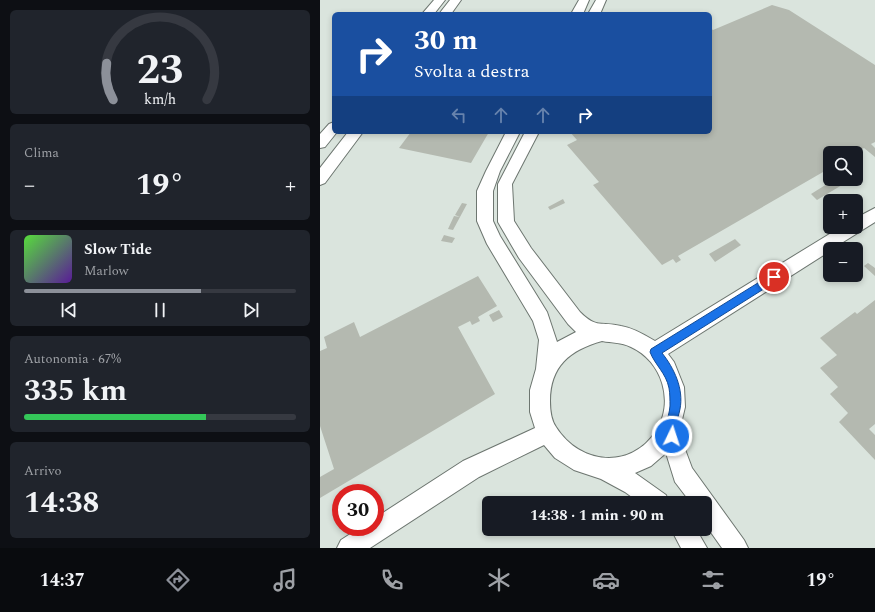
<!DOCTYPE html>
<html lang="it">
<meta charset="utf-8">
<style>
body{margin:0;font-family:Spectral,serif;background:#20242c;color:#f1f3f6;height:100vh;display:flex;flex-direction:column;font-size:15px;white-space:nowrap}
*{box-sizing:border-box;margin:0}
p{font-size:13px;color:#9ea1a6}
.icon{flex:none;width:22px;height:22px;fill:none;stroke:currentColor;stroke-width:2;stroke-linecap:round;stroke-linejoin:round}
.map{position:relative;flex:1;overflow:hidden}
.drawer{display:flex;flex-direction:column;gap:10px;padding:10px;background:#0d0f14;width:320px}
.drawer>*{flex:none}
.top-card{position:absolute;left:12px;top:12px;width:380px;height:122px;border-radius:6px;box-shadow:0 2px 6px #0003;background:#1a4fa0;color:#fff;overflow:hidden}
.tools{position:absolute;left:503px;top:146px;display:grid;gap:8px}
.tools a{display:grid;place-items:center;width:40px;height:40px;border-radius:6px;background:#171b24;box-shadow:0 2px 6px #0003;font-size:20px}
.speed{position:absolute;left:12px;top:484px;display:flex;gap:8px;font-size:20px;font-weight:700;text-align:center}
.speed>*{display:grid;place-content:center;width:52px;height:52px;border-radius:50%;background:#171b24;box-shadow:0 2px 6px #0003;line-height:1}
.speed .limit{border:6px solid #d22;background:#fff;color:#111}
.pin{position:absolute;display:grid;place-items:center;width:34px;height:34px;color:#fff;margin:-17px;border:2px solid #fff;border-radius:50%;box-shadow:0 1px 4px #0007}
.me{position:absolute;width:44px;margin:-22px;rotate:4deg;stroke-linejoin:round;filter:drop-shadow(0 0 3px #0008)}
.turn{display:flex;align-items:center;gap:14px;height:84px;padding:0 16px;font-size:18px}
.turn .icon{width:52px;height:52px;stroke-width:2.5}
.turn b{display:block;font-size:28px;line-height:34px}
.lanes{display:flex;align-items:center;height:38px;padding:0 16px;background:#0003;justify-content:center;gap:20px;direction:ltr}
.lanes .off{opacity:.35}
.big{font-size:30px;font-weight:700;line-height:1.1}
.drawer .widget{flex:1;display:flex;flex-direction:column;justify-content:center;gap:6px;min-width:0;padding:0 14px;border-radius:6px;background:#20242c}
.drawer .dial{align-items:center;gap:0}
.dial svg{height:104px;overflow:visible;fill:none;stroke:#363941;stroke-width:7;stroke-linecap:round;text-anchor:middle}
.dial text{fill:#f1f3f6;stroke:none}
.song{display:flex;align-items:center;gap:12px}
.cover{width:48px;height:48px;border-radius:6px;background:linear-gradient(135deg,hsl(110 70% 55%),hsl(270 70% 35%))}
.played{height:4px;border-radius:2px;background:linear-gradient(90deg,#8c9099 65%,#363941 65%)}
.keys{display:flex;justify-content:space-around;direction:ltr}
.heat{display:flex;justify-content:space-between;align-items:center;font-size:22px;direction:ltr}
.charge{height:6px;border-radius:3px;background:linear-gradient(90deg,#34c759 67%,#363941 0)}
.trip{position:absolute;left:162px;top:496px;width:230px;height:40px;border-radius:6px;background:#171b24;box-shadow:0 2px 6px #0003;font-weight:700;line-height:40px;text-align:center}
.tab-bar{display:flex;height:64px;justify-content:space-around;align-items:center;background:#090b0e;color:#9ea1a6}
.tab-bar .icon{width:28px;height:28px}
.tab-bar .active{color:#8c9099}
.tab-bar b{font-size:18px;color:#f1f3f6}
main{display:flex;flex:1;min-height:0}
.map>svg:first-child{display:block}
.building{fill:#b4b9b0}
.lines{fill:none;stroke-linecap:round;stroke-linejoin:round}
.minor-casing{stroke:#6d7670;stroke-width:2}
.minor{fill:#fff;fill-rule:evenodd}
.route{fill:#1a73e8;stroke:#114b97}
</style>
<main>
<section class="drawer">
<div class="widget dial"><svg viewBox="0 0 100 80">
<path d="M14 69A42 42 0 1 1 86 69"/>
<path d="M14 69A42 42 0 0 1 9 41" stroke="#8c9099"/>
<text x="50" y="56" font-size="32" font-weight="700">23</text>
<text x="50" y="72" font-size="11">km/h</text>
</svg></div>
<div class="widget"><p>Clima</p>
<div class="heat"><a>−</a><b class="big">19°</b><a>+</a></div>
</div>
<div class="widget">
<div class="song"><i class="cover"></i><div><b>Slow Tide</b><p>Marlow</p></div></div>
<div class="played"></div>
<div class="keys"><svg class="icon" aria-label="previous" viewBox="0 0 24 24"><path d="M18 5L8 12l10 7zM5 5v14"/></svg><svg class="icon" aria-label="pause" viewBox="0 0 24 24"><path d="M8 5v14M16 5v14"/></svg><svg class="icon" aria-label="next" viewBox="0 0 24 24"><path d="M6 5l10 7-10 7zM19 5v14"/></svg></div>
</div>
<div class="widget"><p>Autonomia · 67%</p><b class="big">335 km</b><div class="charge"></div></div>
<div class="widget"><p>Arrivo</p><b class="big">14:38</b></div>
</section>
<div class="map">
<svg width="555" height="548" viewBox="0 0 555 548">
<rect width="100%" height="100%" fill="#dae4dd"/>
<path class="building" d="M452,5L469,10L555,65V142L551,144L555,148V157L544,148L535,153H510V168L358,256L361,260L356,263L353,259L342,265L273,185L279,182L247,145L257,140L250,132H390V28L393,30Z
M91,132H169L151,163L79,148Z
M515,179L522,185L497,200L491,194Z
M243,199L245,203L230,210L228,207Z
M142,203L147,204L140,217L135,215Z
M134,216L140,217L133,230L128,229Z
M124,235L135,238L132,243L121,241Z
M415,239L421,245L395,262L389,254Z
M548,263L555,268V276L544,266Z
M158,276L177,306L158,317L160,321L152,325L150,321L138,327L175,394L0,498V477L14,469L0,426V351L7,348L4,337L34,322L40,337Z
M555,300V424L549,429L555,435V460L519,422L528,413L510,394L518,387L500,368L517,355L500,338L535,312L537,314Z
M179,310L183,317L173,322L169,315Z"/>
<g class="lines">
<defs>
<path id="minor" d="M114,0H125L114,14H102Z
M130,0H141L131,14H119Z
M259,0H269L263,14H251Z
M276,0H286L280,14H268Z
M14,122V132H17L5,147L0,148V134L9,124Z
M28,132H43L5,183L0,185V168Z
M186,132H200L180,171L173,191V221L180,236L227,312L237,342L256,332L248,324L199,258L178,222V184L205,132H219L192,184L194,221L211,248L260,312C277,329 281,321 301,326C313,328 325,335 335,341L521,227H536V218L555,208V222L512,249H510V251L348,354L354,362L364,387L365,407L360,428L363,444L372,468L424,540L428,548H402L385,524V503H371L355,482L346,453L331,466L315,473L346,495L349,503H320L305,492L281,479L254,470L235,458L224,445L159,477L50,548H17L21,540L41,527H55V518L143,461L215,428L210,412V390L216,369L219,340L213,321L167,244L157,221V191L166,171ZM282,341C292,343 301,342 311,347C342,361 355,402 336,431C311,470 260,465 236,427C231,420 230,410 230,401C230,366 250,350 282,341Z
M351,529H376L387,548H361Z"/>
</defs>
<use href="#minor" class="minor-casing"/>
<use href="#minor" class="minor"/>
</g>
<path class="route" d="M454,273L458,274L459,277L458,280L342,353C354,368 364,389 360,409C359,415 356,421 356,428C355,433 358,435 356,440L352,442L348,440C342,426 349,420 350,406C350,401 350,393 349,388C346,373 335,365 330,352L331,349Z"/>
</svg>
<div class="tools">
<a><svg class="icon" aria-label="search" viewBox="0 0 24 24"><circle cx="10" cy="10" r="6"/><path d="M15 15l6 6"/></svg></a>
<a>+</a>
<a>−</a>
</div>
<div class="speed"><div class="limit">30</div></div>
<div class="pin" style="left:454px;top:277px;background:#d93025"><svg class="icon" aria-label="arrive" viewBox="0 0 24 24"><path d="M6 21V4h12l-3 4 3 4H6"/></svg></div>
<svg class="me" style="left:352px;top:436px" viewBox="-20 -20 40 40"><circle r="17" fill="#1a73e8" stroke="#fff" stroke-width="3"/><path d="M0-11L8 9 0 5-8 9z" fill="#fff"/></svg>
<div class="trip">14:38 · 1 min · 90 m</div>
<div class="top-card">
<div class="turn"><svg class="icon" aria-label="right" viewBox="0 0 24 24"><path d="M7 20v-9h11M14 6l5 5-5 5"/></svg><div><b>30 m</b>Svolta a destra</div></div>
<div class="lanes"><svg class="icon off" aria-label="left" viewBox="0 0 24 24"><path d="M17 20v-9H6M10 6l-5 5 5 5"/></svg><svg class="icon off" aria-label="ahead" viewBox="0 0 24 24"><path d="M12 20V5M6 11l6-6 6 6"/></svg><svg class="icon off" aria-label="ahead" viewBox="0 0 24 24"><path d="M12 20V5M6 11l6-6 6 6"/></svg><svg class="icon" aria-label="right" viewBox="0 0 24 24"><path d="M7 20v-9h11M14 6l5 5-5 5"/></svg></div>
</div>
</div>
</main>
<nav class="tab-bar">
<b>14:37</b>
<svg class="icon active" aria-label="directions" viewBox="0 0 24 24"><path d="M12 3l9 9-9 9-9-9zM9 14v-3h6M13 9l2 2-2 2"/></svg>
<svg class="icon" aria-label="music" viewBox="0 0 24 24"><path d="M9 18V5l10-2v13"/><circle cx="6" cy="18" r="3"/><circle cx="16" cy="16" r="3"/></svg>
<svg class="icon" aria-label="phone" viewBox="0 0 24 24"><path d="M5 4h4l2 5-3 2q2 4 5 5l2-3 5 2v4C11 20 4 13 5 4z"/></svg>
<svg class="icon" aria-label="climate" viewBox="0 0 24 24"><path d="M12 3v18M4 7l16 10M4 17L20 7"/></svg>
<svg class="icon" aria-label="car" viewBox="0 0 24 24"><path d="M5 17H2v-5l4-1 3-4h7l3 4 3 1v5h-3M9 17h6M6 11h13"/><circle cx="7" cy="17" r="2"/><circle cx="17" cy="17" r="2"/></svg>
<svg class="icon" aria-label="filters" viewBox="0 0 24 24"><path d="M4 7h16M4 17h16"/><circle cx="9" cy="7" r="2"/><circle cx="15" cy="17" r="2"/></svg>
<b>19°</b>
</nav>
